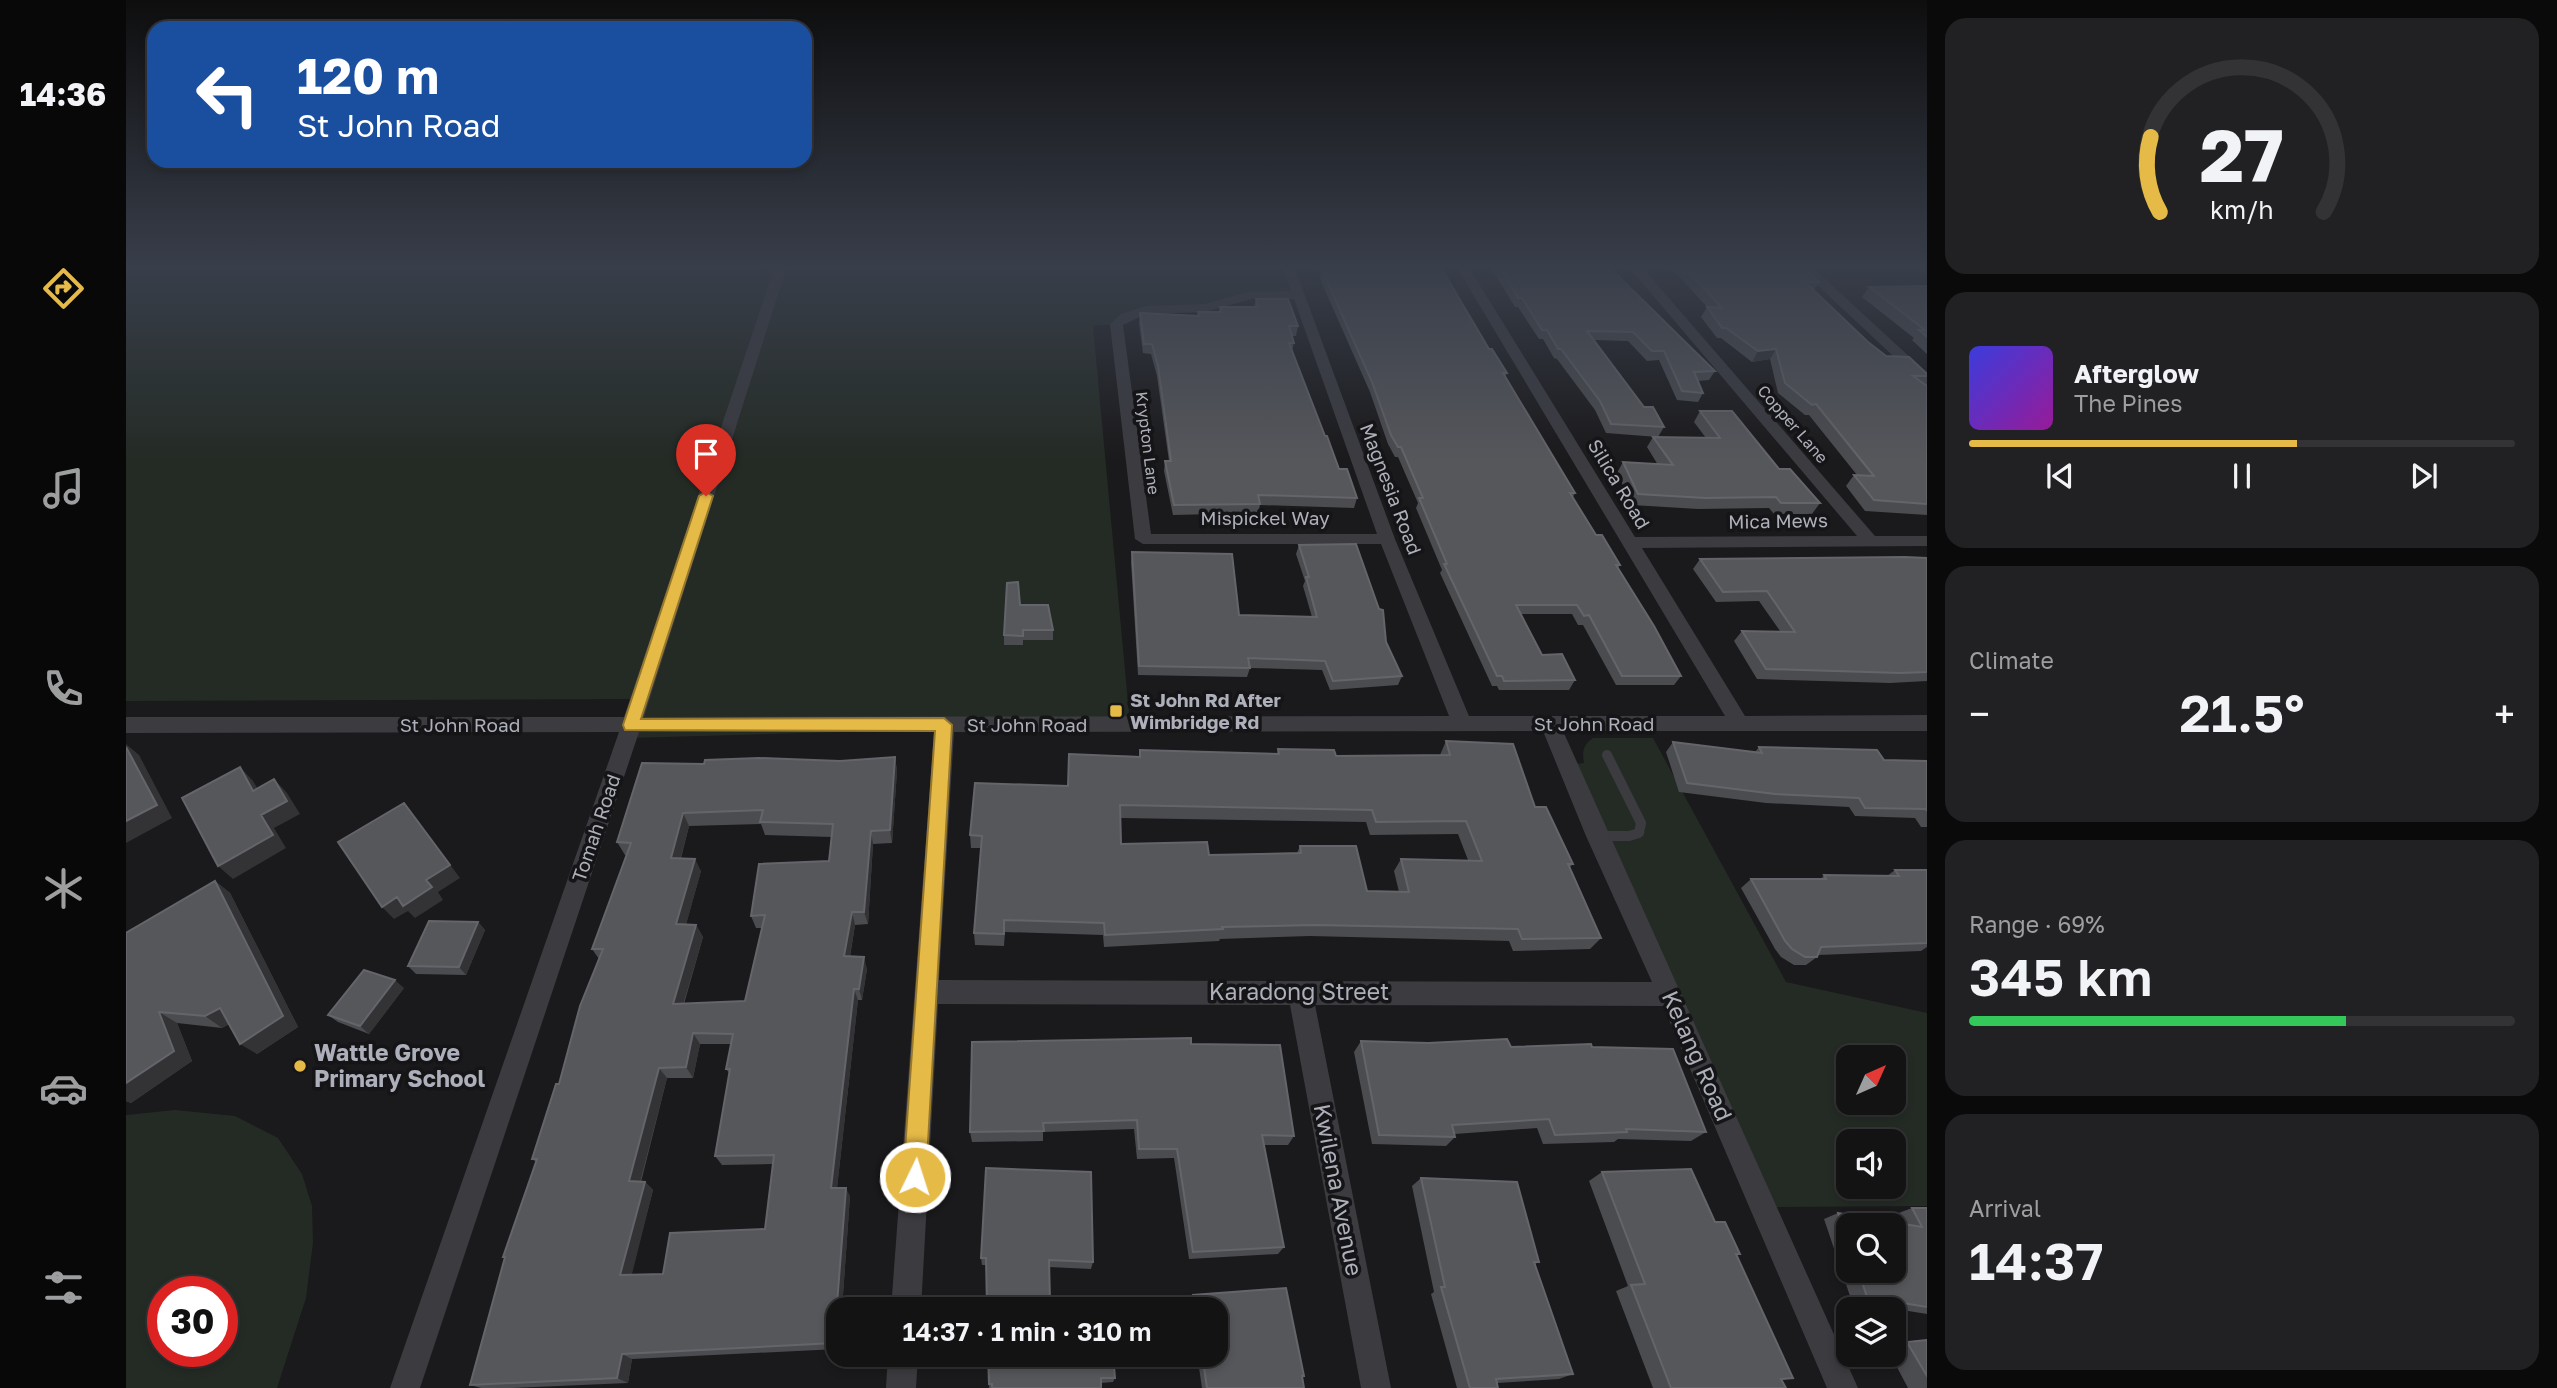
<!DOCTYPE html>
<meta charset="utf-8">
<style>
body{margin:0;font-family:"Golos Text",sans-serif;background:#212022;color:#f1f3f6;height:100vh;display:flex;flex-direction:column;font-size:26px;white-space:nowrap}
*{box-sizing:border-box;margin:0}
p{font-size:23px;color:#9d9ea0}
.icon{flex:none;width:38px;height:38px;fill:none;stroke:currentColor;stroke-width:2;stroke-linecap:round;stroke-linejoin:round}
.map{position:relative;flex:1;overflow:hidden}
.panel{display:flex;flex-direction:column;gap:18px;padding:18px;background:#0b0a0b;width:630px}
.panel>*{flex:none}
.top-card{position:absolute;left:21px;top:21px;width:665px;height:147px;border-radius:21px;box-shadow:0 4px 10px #0003,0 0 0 2px #333234;background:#1a4fa0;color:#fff;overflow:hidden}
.needle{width:46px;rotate:45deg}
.controls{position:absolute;left:1710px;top:1045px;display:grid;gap:14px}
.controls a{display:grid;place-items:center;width:70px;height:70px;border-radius:14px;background:#141314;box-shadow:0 4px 10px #0003,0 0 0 2px #333234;font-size:35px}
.speed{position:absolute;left:21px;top:1276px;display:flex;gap:14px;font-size:35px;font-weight:700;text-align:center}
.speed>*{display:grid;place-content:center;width:91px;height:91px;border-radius:50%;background:#141314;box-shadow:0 4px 10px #0003,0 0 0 2px #333234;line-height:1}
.speed .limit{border:10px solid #d22;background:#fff;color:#111}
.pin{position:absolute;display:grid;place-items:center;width:60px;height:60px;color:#fff;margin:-72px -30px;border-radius:50% 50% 50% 0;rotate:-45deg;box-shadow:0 0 7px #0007}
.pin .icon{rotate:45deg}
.me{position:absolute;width:77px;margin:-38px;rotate:4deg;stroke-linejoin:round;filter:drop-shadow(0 0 5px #0008)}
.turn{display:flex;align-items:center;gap:24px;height:147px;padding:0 35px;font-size:32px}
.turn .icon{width:91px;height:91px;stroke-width:2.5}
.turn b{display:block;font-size:49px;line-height:60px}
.big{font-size:52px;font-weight:600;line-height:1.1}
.panel .card{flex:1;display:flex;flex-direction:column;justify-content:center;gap:10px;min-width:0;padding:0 24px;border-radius:21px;background:#212022}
.panel .dial{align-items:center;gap:0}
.dial svg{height:182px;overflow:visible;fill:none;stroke:#333234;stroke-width:7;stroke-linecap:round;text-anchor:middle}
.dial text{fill:#f1f3f6;stroke:none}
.song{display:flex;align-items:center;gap:21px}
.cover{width:84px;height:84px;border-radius:10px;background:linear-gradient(135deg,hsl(240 70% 55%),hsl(300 70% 35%))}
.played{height:7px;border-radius:4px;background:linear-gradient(90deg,#e6ba47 60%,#333234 60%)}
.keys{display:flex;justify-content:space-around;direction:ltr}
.heat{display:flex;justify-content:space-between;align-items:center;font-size:38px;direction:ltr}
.charge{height:10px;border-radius:5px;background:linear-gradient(90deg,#34c759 69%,#333234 0)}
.trip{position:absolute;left:700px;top:1297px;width:402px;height:70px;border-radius:21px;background:#141314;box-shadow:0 4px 10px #0003,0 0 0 2px #333234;font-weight:600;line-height:70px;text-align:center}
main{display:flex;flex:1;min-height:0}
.dock{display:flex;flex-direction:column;width:126px;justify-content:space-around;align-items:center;background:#080808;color:#9d9ea0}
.dock .icon{width:49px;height:49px}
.dock .current{color:#e6ba47}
.dock b{font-size:32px;color:#f1f3f6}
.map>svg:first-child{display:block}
.green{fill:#242b25;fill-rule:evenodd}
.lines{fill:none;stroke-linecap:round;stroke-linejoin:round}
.lane{stroke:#3b3b40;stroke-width:10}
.street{fill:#3b3b40;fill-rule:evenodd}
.wall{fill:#4b4c50;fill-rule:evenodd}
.shaded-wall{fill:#333336}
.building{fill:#56575b;stroke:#64656a;stroke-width:2;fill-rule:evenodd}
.route{fill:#e6ba47;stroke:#96792e;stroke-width:2}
.poi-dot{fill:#e6ba47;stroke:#151416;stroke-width:2.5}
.labels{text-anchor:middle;stroke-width:7;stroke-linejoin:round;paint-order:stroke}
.far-street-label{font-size:16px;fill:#adb0ba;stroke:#151416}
.street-label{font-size:19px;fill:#adb0ba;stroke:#151416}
.poi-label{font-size:19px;font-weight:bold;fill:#adb0ba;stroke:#151416;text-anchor:start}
.near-street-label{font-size:23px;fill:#adb0ba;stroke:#151416}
.near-poi-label{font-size:23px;font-weight:bold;fill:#adb0ba;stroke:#151416;text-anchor:start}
</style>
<main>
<nav class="dock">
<b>14:36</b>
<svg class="icon current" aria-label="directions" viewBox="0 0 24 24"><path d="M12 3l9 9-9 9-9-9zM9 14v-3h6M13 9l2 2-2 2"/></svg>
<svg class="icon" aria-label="music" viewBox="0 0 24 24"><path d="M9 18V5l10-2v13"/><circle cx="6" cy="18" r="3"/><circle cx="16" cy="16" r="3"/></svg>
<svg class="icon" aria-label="phone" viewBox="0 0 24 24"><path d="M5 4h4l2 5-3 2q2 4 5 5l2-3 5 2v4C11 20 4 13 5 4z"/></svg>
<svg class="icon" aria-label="climate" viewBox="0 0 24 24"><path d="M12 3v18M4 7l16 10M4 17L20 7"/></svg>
<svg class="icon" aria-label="car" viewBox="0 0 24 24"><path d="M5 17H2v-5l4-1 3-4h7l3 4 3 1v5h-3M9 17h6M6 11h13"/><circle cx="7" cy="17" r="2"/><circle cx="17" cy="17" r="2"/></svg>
<svg class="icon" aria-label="filters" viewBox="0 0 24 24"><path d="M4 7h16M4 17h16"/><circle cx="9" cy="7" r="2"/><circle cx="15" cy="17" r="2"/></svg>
</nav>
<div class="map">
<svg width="1801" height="1388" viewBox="0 0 1801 1388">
<rect width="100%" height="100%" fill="#1a191b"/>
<path class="green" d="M34,266H1162L1171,295H1134L1094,305L1034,309L990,324L967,326L1004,724L501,738L513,699L0,701V269Z
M1467,738H1527L1660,982L1801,1013V1206L1638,1207L1441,765L1458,763C1456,751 1457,745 1467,738ZM1722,1057H1768V1102H1722ZM1722,1141H1768V1186H1722Z
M49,1110L109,1116L152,1138L176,1174L186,1206L187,1243L180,1298L151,1388H0V1115ZM37,1292H96V1351H37Z"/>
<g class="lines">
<path class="lane" d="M1474,836H1503L1513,833L1515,823L1481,755"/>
<path class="street" d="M649,266H661L518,717L1323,716L1255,544H1017L1009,539L984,324L995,314L1020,306L1079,304L1122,292L1165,291L1156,266H1168L1269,539L1343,716H1599L1330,266H1342L1509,537L1731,536L1502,266H1515L1749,536H1801V546L1516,548L1619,716L1801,715V731H1437L1732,1388H1701L1537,1006L1189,1005L1265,1388H1235L1164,1005L812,1004L795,1309H765L808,732H513L294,1388H264L493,732L0,733V717H498ZM1129,298L1168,299L1251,534H1025L997,325L1020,314L1079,312ZM1417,731L1460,836L1526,982L813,980L828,732Z
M1671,266H1685L1801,373V384L1796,383Z
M762,1354H792L790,1388H760Z"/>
</g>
<path class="wall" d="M1192,266H1314L1363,349L1381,373L1379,377L1449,493L1447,497L1470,535L1494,565L1492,568L1555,676L1548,685H1490L1457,625H1452L1446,614H1395L1416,655L1449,680L1443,690H1373L1371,686H1366L1314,573L1316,570L1290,508L1292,503L1272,457H1269L1262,444L1244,392L1194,279L1195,273Z
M1364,266H1482L1589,371L1583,380L1572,381L1577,393L1572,402L1551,400L1533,360L1521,361L1502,341L1468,340L1518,407L1538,427L1532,437L1480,433L1469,410L1431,359L1428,358L1417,339H1413L1392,307H1389Z
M1541,266H1677L1693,282L1688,290L1742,342L1760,356L1801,374V515L1739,511L1720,486L1728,475H1731L1683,415H1679L1652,393L1644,359L1626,362L1595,338H1591L1575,317L1581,307L1552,275Z
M1801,286V354L1786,340L1788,338L1736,297L1743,287Z
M1130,299L1172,326L1170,336H1166L1168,343L1166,351L1199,436L1213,469L1231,498L1228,508L1134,505L1132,513L1047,515L1038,471L1039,461H1043L1031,376L1025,354L1017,353L1013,323L1014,313L1072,316V312H1093L1094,307H1128Z
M1574,411L1653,469L1694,503L1686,514H1648L1643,508L1572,509L1506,505L1491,473L1497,462L1532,465L1521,447L1527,437L1580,438L1568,422Z
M1173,545L1260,642L1276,676L1272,685L1204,690L1196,670L1124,668L1121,677L1012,675L1005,562L1006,552L1113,615L1186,617L1177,586L1179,581L1170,554Z
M1801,558V681L1764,683L1631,679L1608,641L1616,631H1654L1633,601L1590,602L1567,569L1574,559Z
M894,605L927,630V640H897V645H878V635Z
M1320,741L1409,807L1447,864L1444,867L1475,938L1464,949L1387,951L1383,941L1184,936L1094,939L1093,941L978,947L977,935L879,932L878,946L849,945L848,933L855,848H845L844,835L942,786L943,754L1013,756L1014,750L1151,754L1152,749L1210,756L1314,755ZM995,818L1240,822L1244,835L1332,834L1342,860L1275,859L1268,871L1273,892L1241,891L1174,846L1171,853L1083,855L995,844Z
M1547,742L1629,752L1633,747L1758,760L1801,761V827H1795L1789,818L1729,816L1723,807L1640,803L1553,792L1540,752Z
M769,757L771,771L766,843L747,844L742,924L729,925L724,957L741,969L736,1000H732L711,1188L724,1196L716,1309H712V1349L506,1359L502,1383L386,1388H355L344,1385L379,1258L377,1257L410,1162L406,1159L433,1084L473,959L466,949L500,855H499L491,842L578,764L714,761ZM635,824L639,835L706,837L703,861L625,916L630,928H636L619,1001L558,1004L577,937L570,925L560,924L575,871L555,858L563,826ZM574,1044H605L600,1069L603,1073L589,1156L596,1165L647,1164L639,1229L537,1274L505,1275L527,1190L519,1182H515L541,1078H567Z
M1769,870H1801V947L1795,951L1692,955L1691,957L1680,965H1668L1655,957L1649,949L1615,888L1625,879H1695L1698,875L1761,876Z
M89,881L104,893L172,1027L131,1054L103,1024L96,1028L51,1023L66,1061L5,1103L0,1101V932Z
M352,922L359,930L340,975L290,974L282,966Z
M278,988L243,1034L212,1022L202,1015Z
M1235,1041L1385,1047H1466L1580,1132L1565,1141L1492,1139L1488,1142L1417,1144L1411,1128L1329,1134V1137L1320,1146L1246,1144L1228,1052Z
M1065,1044L1168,1136L1162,1145H1138L1158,1247L1152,1254L1063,1259L1048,1158L1011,1159L1008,1129L917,1132V1141L846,1142L844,1132Z
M1476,1172L1589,1222L1614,1254L1611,1255L1667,1378L1656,1380L1660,1388H1527L1490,1291L1502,1286L1463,1181Z
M1295,1178L1413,1262L1409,1264L1447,1374L1433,1379L1371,1383L1372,1388H1331L1305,1294L1308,1292L1286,1186Z
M1786,1208H1801V1314L1726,1302L1698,1219L1712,1213L1775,1223L1770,1214ZM1722,1225L1768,1270H1722Z
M855,1258L967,1262L965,1269L923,1267L924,1300L861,1309L860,1265H856Z
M1160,1288L1178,1376L1176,1378L1177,1388H1076L1071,1354H1090V1309H1064L1063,1301L1067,1295Z
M1801,1340V1388H1782L1764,1354H1768V1345L1781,1342Z
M989,1378L987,1382L975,1383V1388H863V1384Z"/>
<path class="shaded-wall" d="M1650,349L1644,359L1626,362L1632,351Z
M0,744L13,755L46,818L0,843Z
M769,757L771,771L766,843L764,830Z
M114,767L127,781L141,804L127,791Z
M148,779L161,793L174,814L148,828L160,848L107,879L92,866L135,815Z
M278,803L334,878L312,892L317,900L289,918L282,911L268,919L256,907Z
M557,813L563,826L551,871L545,858Z
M745,831L747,844L742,924L738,912Z
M569,859L575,871L557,936L550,924Z
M89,881L104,893L172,1027L131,1054L114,1044Z
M726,912L729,925L722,968L718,956Z
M352,922L359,930L340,975L333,967Z
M570,925L577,937L554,1015L547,1004Z
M738,957L741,969L736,1000L733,989Z
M269,980L278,988L243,1034L234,1026Z
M728,989L732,1000L710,1197L705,1188Z
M94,1008L110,1019L96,1028L79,1016Z
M33,1012L51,1023L66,1061L5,1103L0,1101V1083Z
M567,1033L574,1044L567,1078L560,1067Z
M533,1068L541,1078L512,1190L503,1181Z
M519,1182L527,1190L504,1282L494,1275Z
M720,1188L724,1196L716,1309H712V1348L708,1343Z
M496,1354L506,1359L502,1383L491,1378Z"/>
<path class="building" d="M1198,266H1314L1363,349H1366L1381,373H1377L1449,493H1444L1470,535H1476L1494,565H1490L1528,626L1555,676H1496L1463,615L1458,616L1451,605H1390L1416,655L1436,654L1449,680L1378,681L1376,676H1371L1318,564H1321L1293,498H1297L1275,447H1272L1265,435L1246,382L1196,270H1200Z
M1373,266H1482L1589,371L1568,372L1577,393L1556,391L1538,351H1526L1507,332L1461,331L1518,407H1527L1538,427L1485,424L1474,401L1435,349H1432L1421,330H1416L1396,298H1392Z
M1558,266H1677L1693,282H1679L1742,342L1760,356L1783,357L1801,374V376H1787L1801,386V504L1748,500L1728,475L1748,476L1690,404L1686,405L1659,383L1650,349L1632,351L1600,328H1596L1581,307L1596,308Z
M1801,286V337L1793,330H1799L1743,287Z
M1130,299H1162L1172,326H1163L1168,343H1163L1199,436H1201L1213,469H1221L1231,498L1132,495L1134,504L1048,505L1039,461H1045L1032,366L1026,344H1018L1014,313L1073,316L1072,312H1095L1094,307H1132Z
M1574,411H1606L1653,469H1664L1694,503H1655L1650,497L1579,498L1512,494L1497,462L1547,465L1527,437L1594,438Z
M1230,544L1253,609L1257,610L1260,642L1276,676L1207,681L1199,661L1122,658L1124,668L1013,666L1006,552L1106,554L1113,615L1191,617L1180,577H1183L1173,545Z
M1779,557L1801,558V672L1774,673L1640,669L1616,631L1669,632L1641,591L1597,592L1574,559Z
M892,582L894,605H922L927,630H897V636L878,635L881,583Z
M1320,741L1387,744L1409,807H1420L1447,864H1442L1475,938L1396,939L1392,929L1189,925L1096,927L1097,929L979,935L978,923L878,920V934L848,933L856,836L844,835L849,783L942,786L943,754L1014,757V750L1153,754L1152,749L1208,750L1210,756L1324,755ZM994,805L1246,810L1250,822L1340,821L1356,861L1275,859L1283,892L1241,891L1230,846H1174L1175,853L1083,855L1081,842L995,844Z
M1547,742L1636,753L1633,747L1751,750L1758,760L1801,761V811L1800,809L1739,808L1733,798L1649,794L1561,783Z
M0,747L31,805L0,821Z
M769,757L764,830L745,831L738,912H726L718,956L738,957L733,989H728L705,1188H720L708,1343L496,1354L491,1378L344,1385L379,1257H377L411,1159H406L430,1084H433L454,1006L477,949H466L505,843L491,842L516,763L578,764L579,760L633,758L714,761ZM637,810L634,822L707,824L703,861L633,864L625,916L639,915L619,1001L547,1004L570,925L550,924L569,859L545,858L557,813ZM567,1033L607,1034L600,1069H604L589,1156L648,1155L639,1229L544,1233L537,1274L494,1275L519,1182L503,1181L533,1068L560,1067Z
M114,767L127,791L148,779L161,801L135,815L147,835L92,866L56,798Z
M278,803L324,865L300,880L306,887L277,906L271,897L256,907L212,842Z
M1769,870H1801V943L1695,947L1691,957H1679L1666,949L1659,941L1625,879H1700L1698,875L1773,876Z
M89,881L157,1016L114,1044L94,1008L79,1016L33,1012L48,1051L0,1083V933Z
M303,921L352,922L333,967L282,966Z
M238,970L269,980L234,1026L202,1015Z
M1065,1038V1044L1154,1045L1168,1136L1136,1135L1158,1247L1067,1252L1051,1149H1013L1011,1120L917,1123L918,1131L844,1132L846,1042Z
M1381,1039L1385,1047L1465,1044L1466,1047L1547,1049L1580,1132L1500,1129L1501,1132L1429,1135L1423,1119L1326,1125L1329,1137L1253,1135L1235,1041L1302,1043Z
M860,1168L965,1172L967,1262L923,1260L924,1300L981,1297L982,1309H861L860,1258H855Z
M1565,1169L1589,1222H1599L1614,1254H1610L1667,1378L1655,1379L1660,1388H1545L1505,1285L1519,1284L1476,1172Z
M1295,1178L1391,1182L1413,1262H1408L1447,1374L1370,1379L1372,1388H1344L1315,1287H1319Z
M1786,1208H1801V1307L1741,1297L1732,1270H1768V1225H1722V1241L1712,1213L1796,1227Z
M1160,1288L1178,1376H1176L1178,1388H1081L1076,1354H1090V1309H1069L1067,1295Z
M1801,1340V1376L1781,1342Z
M862,1354H987L989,1378H975V1388H866V1384H863Z"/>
<linearGradient id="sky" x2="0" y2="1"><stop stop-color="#0e0e0f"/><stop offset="0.58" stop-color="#383e4a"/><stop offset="1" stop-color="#383e4a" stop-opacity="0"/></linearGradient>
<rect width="1801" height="461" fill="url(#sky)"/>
<path class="route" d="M580,492L587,496L515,719L818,718L826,725L800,1177L797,1185L789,1188L781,1185L777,1177L809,731L499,730L497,725L573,496Z"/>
<g class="poi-dot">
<rect x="983" y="704" width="14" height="14" rx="3.5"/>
<circle cx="174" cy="1066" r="7"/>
</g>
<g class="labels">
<g class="far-street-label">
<text transform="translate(1667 424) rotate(49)" y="6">Copper Lane</text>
<text transform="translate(1022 443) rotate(83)" y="6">Krypton Lane</text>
</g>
<g class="street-label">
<text transform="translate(1493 484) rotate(59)" y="7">Silica Road</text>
<text transform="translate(1265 489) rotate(69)" y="7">Magnesia Road</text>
<text x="1139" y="525">Mispickel Way</text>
<text transform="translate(1652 521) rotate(-1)" y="7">Mica Mews</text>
<text x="1468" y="731">St John Road</text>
<text x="334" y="732">St John Road</text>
<text x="901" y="732">St John Road</text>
<text transform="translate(470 828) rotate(-71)" y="7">Tomah Road</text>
</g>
<g class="poi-label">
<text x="1004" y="707">St John Rd After<tspan x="1004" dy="22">Wimbridge Rd</tspan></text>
</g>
<g class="near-street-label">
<text x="1173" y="1000">Karadong Street</text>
<text transform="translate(1571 1056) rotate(66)" y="8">Kelang Road</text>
<text transform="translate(1212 1190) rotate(79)" y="8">Kwilena Avenue</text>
</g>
<g class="near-poi-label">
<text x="188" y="1061">Wattle Grove<tspan x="188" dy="26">Primary School</tspan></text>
</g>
</g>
</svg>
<div class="controls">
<a><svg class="needle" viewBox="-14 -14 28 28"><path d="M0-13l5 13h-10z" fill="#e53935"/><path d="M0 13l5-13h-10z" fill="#9d9ea0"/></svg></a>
<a><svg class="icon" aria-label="sound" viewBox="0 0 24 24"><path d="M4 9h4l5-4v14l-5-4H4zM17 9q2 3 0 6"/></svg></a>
<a><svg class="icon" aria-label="search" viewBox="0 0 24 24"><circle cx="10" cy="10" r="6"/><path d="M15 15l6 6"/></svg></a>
<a><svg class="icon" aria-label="layers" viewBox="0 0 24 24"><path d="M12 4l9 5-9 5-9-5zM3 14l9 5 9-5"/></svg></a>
</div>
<div class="speed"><div class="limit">30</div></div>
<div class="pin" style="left:580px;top:496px;background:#d93025"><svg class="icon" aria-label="arrive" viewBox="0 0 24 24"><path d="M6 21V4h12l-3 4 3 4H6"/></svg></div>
<svg class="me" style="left:789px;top:1177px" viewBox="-20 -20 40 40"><circle r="17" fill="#e6ba47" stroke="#fff" stroke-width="3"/><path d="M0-11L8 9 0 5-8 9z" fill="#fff"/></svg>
<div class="trip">14:37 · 1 min · 310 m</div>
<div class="top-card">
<div class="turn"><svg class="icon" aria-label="left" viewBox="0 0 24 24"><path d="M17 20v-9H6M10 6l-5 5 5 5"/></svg><div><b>120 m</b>St John Road</div></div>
</div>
</div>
<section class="panel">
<div class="card dial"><svg viewBox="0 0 100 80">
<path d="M14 69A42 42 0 1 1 86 69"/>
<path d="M14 69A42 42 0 0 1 10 36" stroke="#e6ba47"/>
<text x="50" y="56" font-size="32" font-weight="700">27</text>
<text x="50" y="72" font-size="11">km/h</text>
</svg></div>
<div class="card">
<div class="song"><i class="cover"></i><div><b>Afterglow</b><p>The Pines</p></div></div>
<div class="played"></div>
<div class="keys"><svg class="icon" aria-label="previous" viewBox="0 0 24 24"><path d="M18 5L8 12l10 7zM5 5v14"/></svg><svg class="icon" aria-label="pause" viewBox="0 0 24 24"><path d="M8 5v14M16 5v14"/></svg><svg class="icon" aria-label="next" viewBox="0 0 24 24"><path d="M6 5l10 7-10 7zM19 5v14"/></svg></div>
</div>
<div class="card"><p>Climate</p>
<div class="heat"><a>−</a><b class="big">21.5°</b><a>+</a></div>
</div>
<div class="card"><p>Range · 69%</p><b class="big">345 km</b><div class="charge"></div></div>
<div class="card"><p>Arrival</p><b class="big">14:37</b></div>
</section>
</main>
